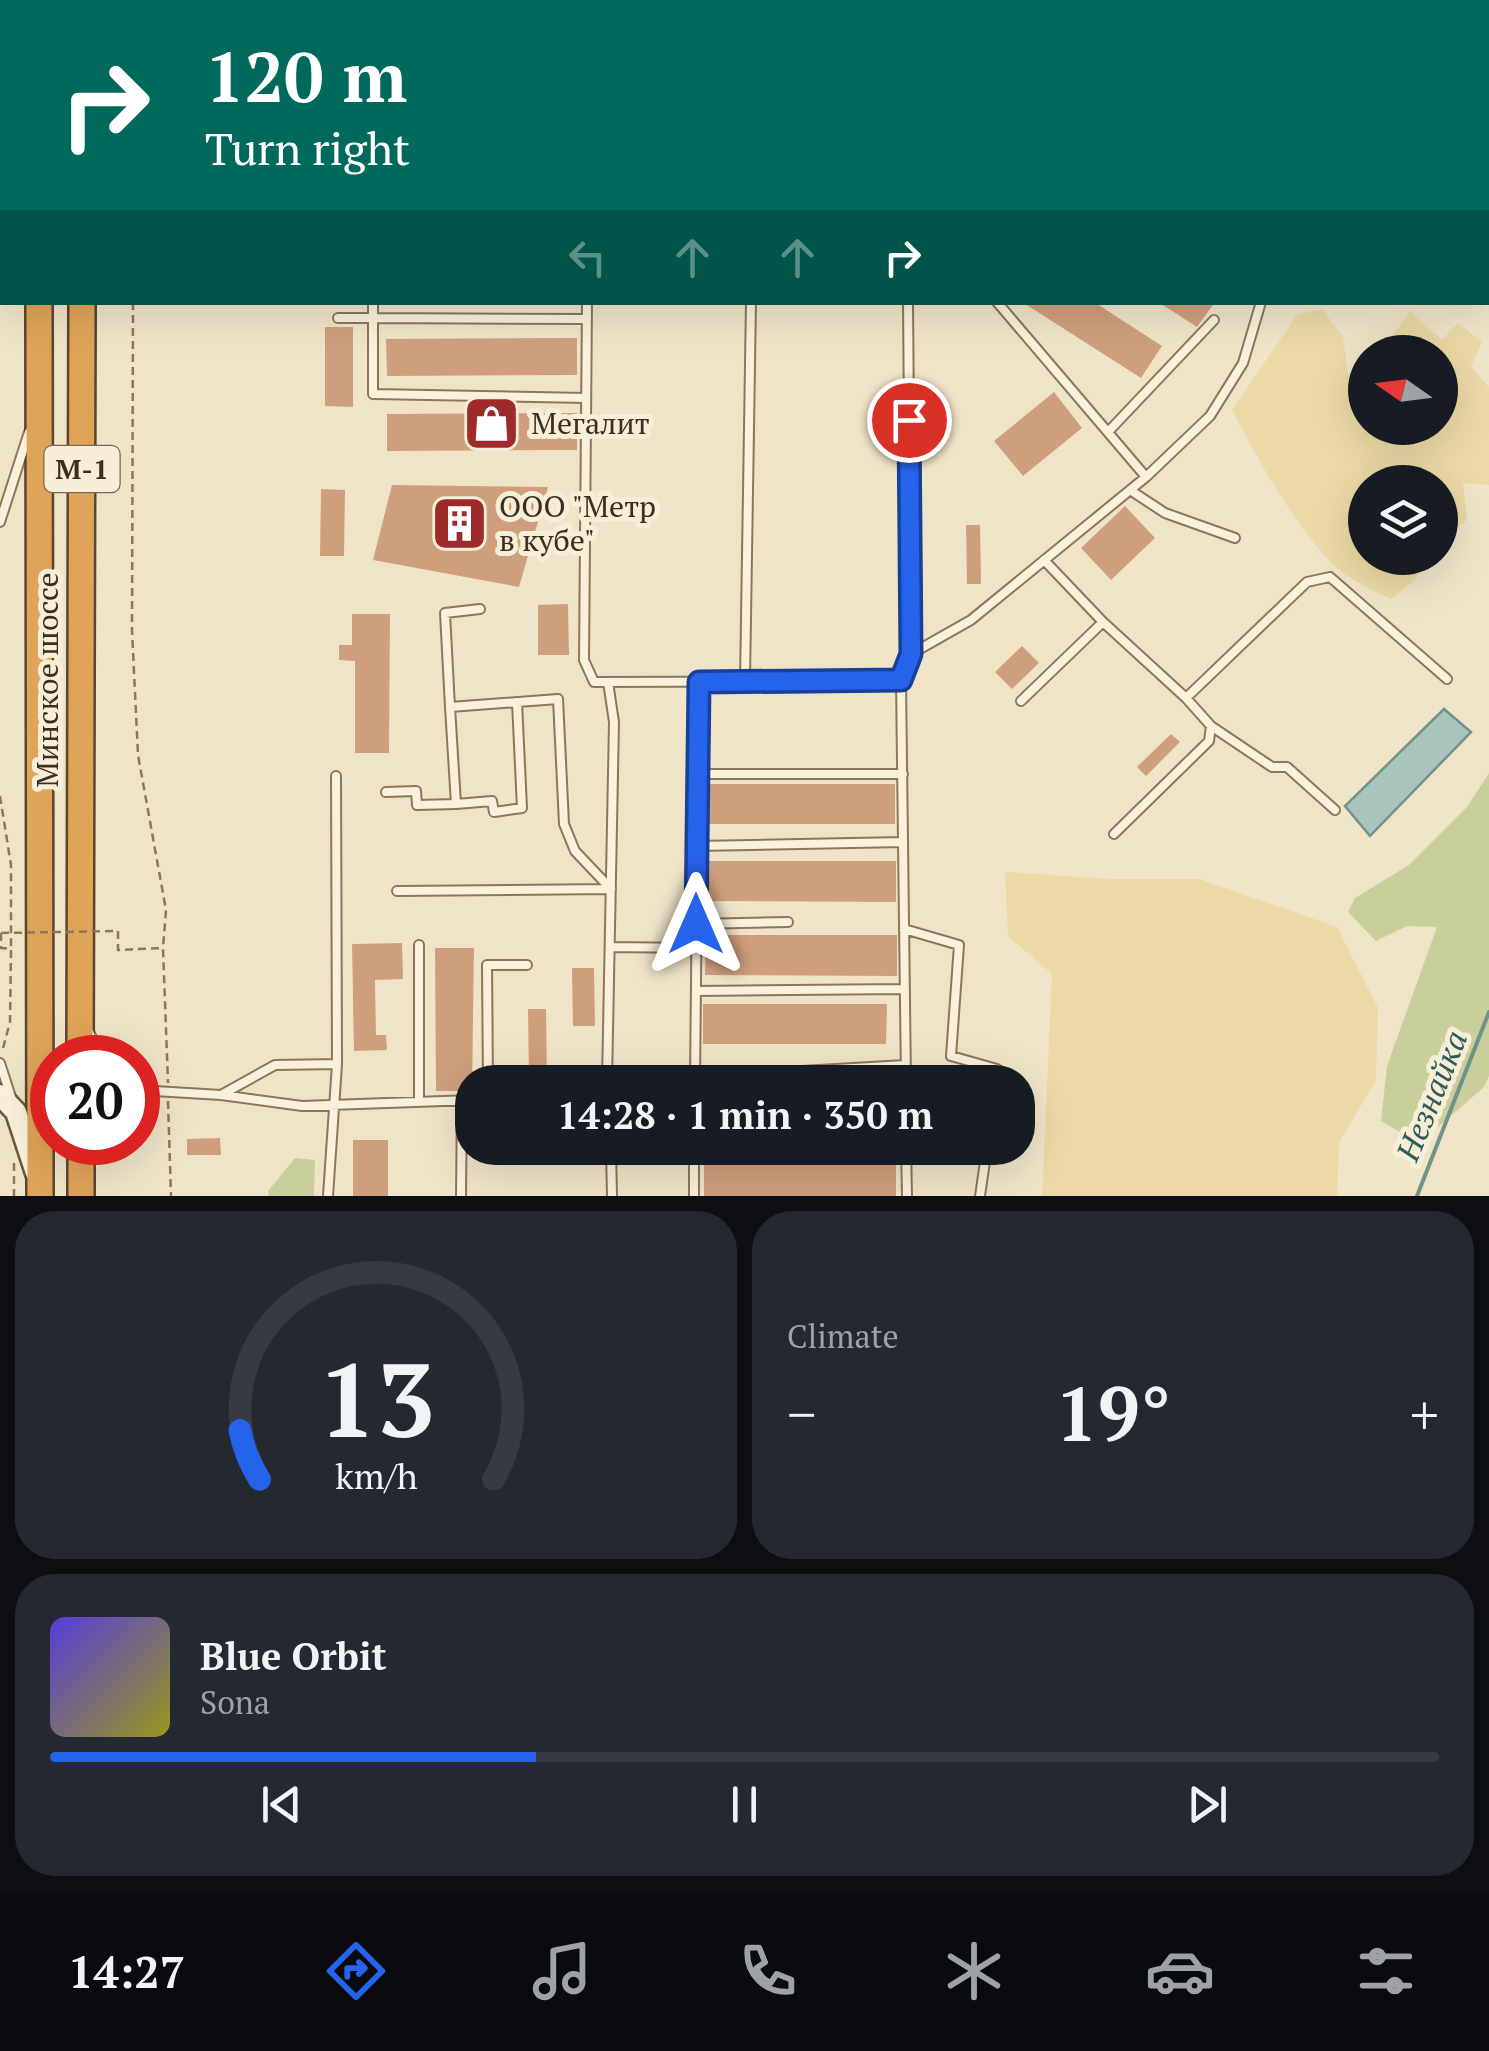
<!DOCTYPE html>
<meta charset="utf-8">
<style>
body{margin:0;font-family:"PT Serif",serif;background:#242831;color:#f1f3f6;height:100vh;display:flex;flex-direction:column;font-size:38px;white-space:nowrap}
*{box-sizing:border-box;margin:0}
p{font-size:32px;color:#9ea1a6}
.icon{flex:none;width:55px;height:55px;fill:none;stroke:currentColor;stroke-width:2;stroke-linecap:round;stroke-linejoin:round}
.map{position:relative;height:1196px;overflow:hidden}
.sheet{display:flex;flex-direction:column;gap:15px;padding:15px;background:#0d0f14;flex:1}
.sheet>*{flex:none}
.top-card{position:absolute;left:0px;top:0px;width:1490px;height:305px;box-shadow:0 10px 40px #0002;background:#00695c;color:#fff;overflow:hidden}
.needle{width:65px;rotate:284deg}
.fabs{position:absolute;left:1348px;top:335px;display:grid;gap:20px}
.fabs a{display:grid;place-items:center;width:110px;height:110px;border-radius:50%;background:#171b24;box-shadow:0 10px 40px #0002;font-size:50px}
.speed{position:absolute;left:30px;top:1035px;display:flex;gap:20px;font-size:50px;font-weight:700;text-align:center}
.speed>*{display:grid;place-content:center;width:130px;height:130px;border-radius:50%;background:#171b24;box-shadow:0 10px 40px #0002;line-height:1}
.speed .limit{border:15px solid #d22;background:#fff;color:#111}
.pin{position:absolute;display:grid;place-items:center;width:85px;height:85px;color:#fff;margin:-42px;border:5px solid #fff;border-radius:50%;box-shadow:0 2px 10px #0007}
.me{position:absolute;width:110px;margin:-55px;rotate:0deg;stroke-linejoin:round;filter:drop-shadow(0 0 8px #0008)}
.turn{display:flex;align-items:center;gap:35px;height:210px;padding:0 40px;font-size:45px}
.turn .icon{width:130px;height:130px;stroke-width:2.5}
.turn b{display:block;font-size:70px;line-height:85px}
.lanes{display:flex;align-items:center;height:95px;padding:0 40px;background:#0003;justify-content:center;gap:50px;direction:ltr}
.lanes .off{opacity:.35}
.big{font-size:75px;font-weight:800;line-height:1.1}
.sheet .widget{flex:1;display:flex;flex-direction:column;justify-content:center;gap:15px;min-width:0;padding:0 35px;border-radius:40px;background:#242831}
.sheet .dial{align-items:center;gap:0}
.dial svg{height:260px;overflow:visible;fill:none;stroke:#363941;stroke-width:7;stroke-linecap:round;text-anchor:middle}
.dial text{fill:#f1f3f6;stroke:none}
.song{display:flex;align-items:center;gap:30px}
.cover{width:120px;height:120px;border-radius:15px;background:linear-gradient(135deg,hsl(250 70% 55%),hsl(60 70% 35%))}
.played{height:10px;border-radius:5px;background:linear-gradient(90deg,#2563eb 35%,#363941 35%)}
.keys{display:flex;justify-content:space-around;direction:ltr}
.heat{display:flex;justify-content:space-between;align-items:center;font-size:55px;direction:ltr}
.sheet .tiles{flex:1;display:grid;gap:15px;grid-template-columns:1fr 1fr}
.widget:last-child{grid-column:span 2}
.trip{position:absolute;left:455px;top:1065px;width:580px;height:100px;border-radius:40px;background:#171b24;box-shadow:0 10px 40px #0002;font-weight:800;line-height:100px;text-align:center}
.menu{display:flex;height:160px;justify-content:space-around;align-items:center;background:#090b0e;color:#9ea1a6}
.menu .icon{width:70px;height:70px}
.menu .active{color:#2563eb}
.menu b{font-size:45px;color:#f1f3f6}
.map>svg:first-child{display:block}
.green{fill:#c9cf9b}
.sand{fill:#ecd9a5}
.water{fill:#a9c4bc;stroke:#6f938a;stroke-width:2.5}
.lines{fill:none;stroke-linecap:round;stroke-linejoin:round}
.stream{stroke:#6f938a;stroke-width:4}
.building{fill:#cf9f7d}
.lane-casing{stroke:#8d765c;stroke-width:12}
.street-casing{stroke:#8d765c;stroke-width:19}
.secondary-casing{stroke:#6f573f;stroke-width:25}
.highway-casing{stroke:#5b4430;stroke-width:30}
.path{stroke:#8d765c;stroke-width:2.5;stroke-dasharray:8 5;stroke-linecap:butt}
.lane{stroke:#faf1dc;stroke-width:8}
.street{stroke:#faf1dc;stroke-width:14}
.secondary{stroke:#faf1dc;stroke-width:20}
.highway{stroke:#e0a458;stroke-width:25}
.path-bridge{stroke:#8d765c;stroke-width:2.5;stroke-dasharray:8 5;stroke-linecap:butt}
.route-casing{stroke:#184099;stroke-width:25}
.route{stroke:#2563eb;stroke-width:18}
.labels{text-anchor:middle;stroke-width:10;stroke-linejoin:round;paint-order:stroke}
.shield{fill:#f7eed8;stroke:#756857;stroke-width:2.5}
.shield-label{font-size:28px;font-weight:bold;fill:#3d2e20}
.poi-label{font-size:30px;fill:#3d2e20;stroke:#f7eed8;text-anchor:start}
.street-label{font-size:30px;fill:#3d2e20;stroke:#f7eed8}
.water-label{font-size:32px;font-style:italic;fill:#2f5d5a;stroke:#f7eed8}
</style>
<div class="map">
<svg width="1489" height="1196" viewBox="0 0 1489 1196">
<rect width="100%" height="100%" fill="#f0e4c8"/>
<path class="green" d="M1489,773V1076L1483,1088L1419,1143L1381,1121L1387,1066L1437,927L1407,926L1376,941L1348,912L1355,898L1409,865L1467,807Z
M295,1158L315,1160L314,1196H269L268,1191Z"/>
<path class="sand" d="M1322,309L1343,337L1348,375L1365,364V428H1440V352H1380L1410,312L1442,340L1458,323L1482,342L1471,367L1489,387V485L1463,483L1467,520L1440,539V482H1365V558H1422L1416,579L1391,599C1375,591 1357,583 1343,573C1304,543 1255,455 1232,410L1297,315Z
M1005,872L1110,879H1199L1337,927L1378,1008L1376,1080L1339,1143L1337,1196H1042L1052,974L1008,936Z"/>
<path class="water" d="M1444,709L1471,732L1370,836L1345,806Z"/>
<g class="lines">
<path class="stream" d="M1488,157L1489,159
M1417,1196L1489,1012"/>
</g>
<path class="building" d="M1022,302H1094L1162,346L1141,378Z
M1158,302H1215L1197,327Z
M325,327H353V407L325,406Z
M577,338V375L387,376L386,339Z
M1054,392L1082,428L1023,476L994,441Z
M577,413V450L387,451V414Z
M392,485L548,487L519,587L373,560Z
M321,489L345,490L344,556H320Z
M1125,506L1155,538L1111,580L1081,548Z
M966,525H980L981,584H967Z
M568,604L569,655H538V605Z
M352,614H390L389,753H355V661L339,660V645H352Z
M1022,646L1039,663L1012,689L995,672Z
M1171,734L1180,742L1146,776L1137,767Z
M706,784H895V824H706Z
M707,861H896V902L707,901Z
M706,935H897V976L705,975Z
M402,943L403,979L375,980L376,1035H386L387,1050L354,1051L352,944Z
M435,948H474L472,1091H436Z
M572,968H594L595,1026H573Z
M703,1004H887L886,1044H703Z
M528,1009H546L547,1082H529Z
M220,1138L221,1155H187V1139Z
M353,1140H388V1196H353Z
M704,1156L896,1157V1196H704Z"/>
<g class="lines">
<defs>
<path id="lane" d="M374,2V0
M589,2V0
M915,2V0
M948,2V0
M1006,2L1007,0
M1458,2L1460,0
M587,302L584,660L594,682L901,681L911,654L971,620L1146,477
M908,302L911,654
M997,302L1146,477L1210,416L1243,363L1261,302
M338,318H373V302
M586,398L373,394V318L587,319
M1108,432L1214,320
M1130,490L1165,513L1235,538
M0,522L29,432
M1044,560L1103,622L1186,698L1307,582L1330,577L1447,679
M745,681L751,302
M901,681L906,1082
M1021,701L1103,622
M450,707L445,613L480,609
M1211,726L1272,767H1287L1335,810
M698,774H903
M386,792L416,791L417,805L456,804L450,707L558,699L564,824L575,851L611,889
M456,804L492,801L494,812L522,808L517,702
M1114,834L1209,741L1211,726L1186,698
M697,846L903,842
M397,891L611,889
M696,924L788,922
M904,929L959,945L951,1056L997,1069L995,1082
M419,945V1102
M610,947L696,948
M696,991L905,989
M88,1030L102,1058
M0,1063L11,1097
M695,1077L905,1065
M488,1082L487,965H527
M607,1082L614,722L608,682
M695,1082L699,682
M138,1090L221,1095L302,1106L472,1100
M221,1095L275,1065L337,1064L336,776
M611,1148L612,1196
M906,1148L907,1196
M328,1196L337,1064
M461,1196L462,1100
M694,1196V1148
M980,1196L987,1148"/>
<path id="street" d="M1226,0L1227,2
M1488,278L1489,280"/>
<path id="secondary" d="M0,1095L16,1112L36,1173"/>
<path id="highway" d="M43,2V0
M88,2V0
M39,302L40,1196
M80,1058L82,302
M81,1142V1196"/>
</defs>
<use href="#lane" class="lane-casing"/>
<use href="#street" class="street-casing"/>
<use href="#secondary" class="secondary-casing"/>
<use href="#highway" class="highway-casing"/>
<path class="path" d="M132,2L134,0
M133,302L132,630L138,755L166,910L163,948L168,1083
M0,796L11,865V949
M118,931V950L162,948
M1,933V948L11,949L10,1022L2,1052
M168,1101L171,1196
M14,1163V1196"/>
<use href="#lane" class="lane"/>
<use href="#street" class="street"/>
<use href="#secondary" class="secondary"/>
<use href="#highway" class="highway"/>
<path class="path-bridge" d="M1,933L118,931"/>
</g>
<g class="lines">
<defs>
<path id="route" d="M696,924L699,682L901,680L911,654L909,420"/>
</defs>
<use href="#route" class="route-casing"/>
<use href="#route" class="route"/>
</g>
<defs>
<symbol id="shop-square" viewBox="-11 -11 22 22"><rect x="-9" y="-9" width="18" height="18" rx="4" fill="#9e2a2b" stroke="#f7eed8"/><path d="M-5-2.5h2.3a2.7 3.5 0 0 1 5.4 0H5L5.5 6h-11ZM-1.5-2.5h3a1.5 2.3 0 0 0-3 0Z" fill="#fff"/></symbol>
<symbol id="building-square" viewBox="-11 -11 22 22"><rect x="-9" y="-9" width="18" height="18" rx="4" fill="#9e2a2b" stroke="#f7eed8"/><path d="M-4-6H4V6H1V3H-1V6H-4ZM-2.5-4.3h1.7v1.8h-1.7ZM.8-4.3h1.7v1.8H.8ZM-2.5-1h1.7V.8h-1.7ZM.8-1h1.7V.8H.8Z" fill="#fff"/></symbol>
</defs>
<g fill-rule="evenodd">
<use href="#shop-square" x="460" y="392" width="63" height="63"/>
<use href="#building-square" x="428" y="492" width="63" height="63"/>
</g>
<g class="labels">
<rect class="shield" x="44.5" y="446" width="75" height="46" rx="8"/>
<g class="shield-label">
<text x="82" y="479">М-1</text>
</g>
<g class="poi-label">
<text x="531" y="434">Мегалит</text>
<text x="499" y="517">ООО "Метр<tspan x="499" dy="34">в кубе"</tspan></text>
</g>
<g class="street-label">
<text transform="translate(48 680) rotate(-90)" y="10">Минское шоссе</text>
</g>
<g class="water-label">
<text transform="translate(1432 1096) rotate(-68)" y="11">Незнайка</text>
</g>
</g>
</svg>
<div class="fabs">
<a><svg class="needle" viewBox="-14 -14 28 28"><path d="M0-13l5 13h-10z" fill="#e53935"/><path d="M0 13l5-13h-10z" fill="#9ea1a6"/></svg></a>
<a><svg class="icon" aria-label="layers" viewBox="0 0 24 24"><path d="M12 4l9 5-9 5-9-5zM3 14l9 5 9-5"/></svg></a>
</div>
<div class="speed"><div class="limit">20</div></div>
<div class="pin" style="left:909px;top:420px;background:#d93025"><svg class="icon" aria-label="arrive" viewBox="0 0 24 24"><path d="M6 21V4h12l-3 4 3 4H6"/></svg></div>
<svg class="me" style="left:696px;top:924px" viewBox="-20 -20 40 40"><path d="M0-17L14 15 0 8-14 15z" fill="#2563eb" stroke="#fff" stroke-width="4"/></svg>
<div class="trip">14:28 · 1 min · 350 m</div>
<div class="top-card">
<div class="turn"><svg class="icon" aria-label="right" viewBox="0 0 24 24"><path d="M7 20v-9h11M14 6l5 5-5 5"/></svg><div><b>120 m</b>Turn right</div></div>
<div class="lanes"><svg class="icon off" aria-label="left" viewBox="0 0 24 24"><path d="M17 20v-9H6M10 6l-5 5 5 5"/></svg><svg class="icon off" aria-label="ahead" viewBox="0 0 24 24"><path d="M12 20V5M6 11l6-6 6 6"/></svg><svg class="icon off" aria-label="ahead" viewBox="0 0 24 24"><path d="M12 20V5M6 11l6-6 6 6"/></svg><svg class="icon" aria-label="right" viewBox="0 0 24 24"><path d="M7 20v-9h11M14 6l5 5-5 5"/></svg></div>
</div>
</div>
<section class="sheet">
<div class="tiles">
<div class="widget dial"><svg viewBox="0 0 100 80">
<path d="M14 69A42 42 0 1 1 86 69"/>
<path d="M14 69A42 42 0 0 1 8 54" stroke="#2563eb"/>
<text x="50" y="56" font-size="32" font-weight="700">13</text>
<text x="50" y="72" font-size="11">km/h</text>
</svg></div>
<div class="widget"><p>Climate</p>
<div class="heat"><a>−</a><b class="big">19°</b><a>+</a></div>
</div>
<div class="widget">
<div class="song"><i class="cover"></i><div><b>Blue Orbit</b><p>Sona</p></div></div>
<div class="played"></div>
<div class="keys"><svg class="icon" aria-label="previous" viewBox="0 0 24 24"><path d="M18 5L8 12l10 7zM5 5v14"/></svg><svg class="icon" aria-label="pause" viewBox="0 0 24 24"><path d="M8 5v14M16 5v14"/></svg><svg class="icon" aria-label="next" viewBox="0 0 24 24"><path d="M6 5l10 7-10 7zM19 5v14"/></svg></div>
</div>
</div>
</section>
<nav class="menu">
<b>14:27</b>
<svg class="icon active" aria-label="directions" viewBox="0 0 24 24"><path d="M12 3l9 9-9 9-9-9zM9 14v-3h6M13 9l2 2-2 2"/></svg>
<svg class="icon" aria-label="music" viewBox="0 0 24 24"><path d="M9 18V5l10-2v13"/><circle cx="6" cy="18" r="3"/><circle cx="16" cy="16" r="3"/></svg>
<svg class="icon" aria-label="phone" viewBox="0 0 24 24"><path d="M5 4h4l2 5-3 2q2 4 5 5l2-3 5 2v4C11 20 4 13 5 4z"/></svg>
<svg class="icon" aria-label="climate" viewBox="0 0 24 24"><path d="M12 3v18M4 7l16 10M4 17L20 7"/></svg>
<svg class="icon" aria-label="car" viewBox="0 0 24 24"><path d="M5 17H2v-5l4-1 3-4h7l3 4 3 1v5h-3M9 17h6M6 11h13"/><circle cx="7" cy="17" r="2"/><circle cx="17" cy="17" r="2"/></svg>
<svg class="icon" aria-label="filters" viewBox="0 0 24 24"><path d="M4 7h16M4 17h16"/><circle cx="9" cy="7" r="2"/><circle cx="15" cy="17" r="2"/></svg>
</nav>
